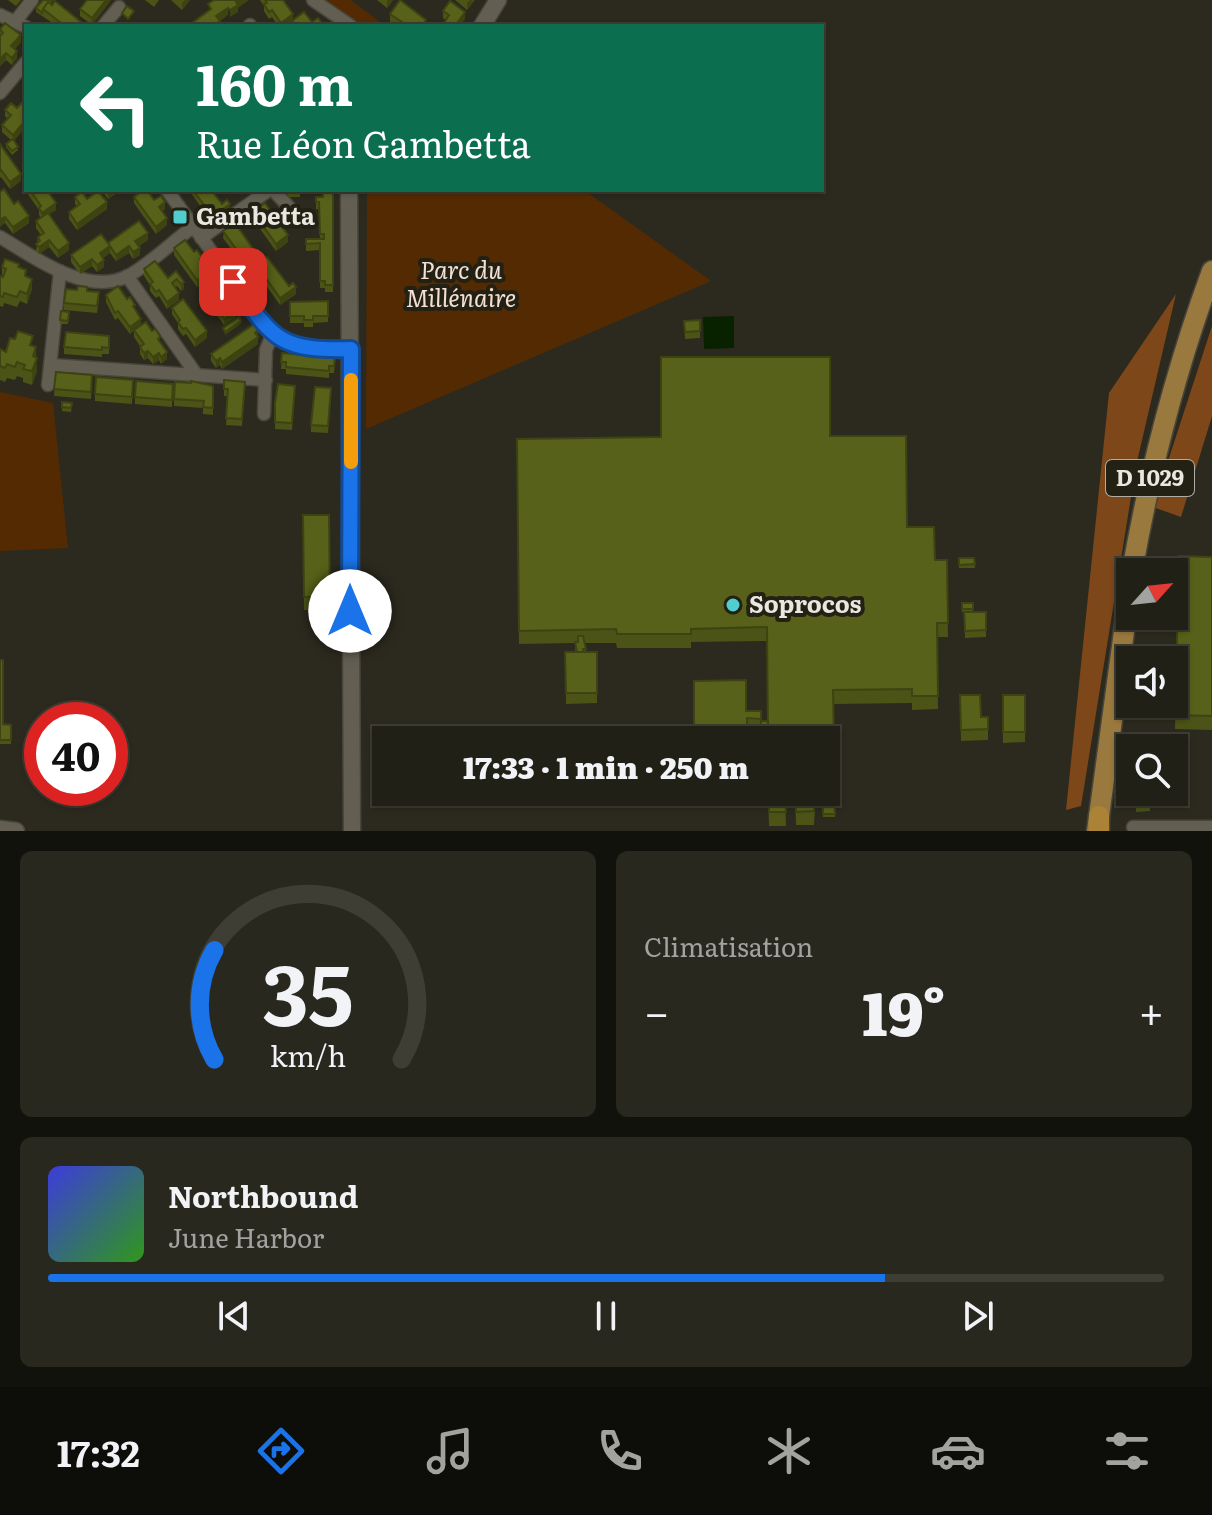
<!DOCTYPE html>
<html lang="fr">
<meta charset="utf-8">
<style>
body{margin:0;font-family:Literata,serif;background:#29281f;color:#f1f3f6;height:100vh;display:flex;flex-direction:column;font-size:30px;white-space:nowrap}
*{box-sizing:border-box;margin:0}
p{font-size:26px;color:#a2a3a1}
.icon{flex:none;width:44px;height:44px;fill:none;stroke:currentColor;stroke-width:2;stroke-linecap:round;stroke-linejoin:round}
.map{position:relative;height:831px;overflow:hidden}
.side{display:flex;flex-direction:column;gap:20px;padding:20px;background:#12120c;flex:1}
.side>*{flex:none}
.guide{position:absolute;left:24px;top:24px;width:800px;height:168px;border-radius:0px;box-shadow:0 2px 6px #0004,0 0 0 2px #3e3e35;background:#0b6e4f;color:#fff;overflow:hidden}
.needle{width:52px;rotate:63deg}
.fabs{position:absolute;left:1116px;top:558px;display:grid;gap:16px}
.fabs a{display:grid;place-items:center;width:72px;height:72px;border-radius:0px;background:#212016;box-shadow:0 2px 6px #0004,0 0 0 2px #3e3e35;font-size:40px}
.speed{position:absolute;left:24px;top:702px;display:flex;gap:16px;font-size:40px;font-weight:700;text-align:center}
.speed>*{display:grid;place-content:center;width:104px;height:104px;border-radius:50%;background:#212016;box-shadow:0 2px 6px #0004,0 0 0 2px #3e3e35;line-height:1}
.speed .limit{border:12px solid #d22;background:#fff;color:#111}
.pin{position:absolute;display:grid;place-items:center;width:68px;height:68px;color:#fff;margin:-34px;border-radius:16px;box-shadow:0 4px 12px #0006}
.me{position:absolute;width:88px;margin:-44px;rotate:0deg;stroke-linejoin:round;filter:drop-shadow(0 0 6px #0008)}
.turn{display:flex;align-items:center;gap:28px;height:168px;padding:0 40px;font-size:36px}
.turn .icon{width:104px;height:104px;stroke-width:2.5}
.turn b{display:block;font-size:56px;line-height:68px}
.big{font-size:60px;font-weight:800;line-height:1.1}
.side .tile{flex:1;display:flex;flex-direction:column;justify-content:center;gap:12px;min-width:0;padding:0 28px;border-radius:12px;background:#29281f}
.side .dial{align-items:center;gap:0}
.dial svg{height:208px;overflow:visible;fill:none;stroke:#3e3e35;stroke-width:7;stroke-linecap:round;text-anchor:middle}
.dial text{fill:#f1f3f6;stroke:none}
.song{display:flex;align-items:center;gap:24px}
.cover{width:96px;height:96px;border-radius:12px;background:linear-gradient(135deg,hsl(240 70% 55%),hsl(110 70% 35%))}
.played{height:8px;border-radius:4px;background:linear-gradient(90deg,#1a73e8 75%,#3e3e35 75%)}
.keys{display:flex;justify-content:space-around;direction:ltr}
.heat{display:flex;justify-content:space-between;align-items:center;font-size:44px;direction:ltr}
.side .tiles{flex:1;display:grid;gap:20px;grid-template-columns:1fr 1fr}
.tile:last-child{grid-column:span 2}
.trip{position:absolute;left:372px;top:726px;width:468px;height:80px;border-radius:0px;background:#212016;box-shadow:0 2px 6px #0004,0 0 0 2px #3e3e35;font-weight:800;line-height:80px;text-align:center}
.tab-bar{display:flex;height:128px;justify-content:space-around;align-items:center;background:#0d0d09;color:#a2a3a1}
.tab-bar .icon{width:56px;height:56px}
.tab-bar .active{color:#1a73e8}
.tab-bar b{font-size:36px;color:#f1f3f6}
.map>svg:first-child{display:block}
.green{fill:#542a02}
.forest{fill:#7d4719}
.water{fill:#082200}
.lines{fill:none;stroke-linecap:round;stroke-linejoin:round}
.minor-casing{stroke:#48453b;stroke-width:15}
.tertiary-casing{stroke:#48453b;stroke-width:19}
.primary-casing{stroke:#48453b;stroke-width:23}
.trunk-casing{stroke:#48453b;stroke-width:23}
.minor{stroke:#625f52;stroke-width:12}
.tertiary{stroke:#625f52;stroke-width:16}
.primary{stroke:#9a793e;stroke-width:20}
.trunk{stroke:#ac8237;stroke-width:20}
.wall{fill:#4b5316}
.shaded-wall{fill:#3d4412}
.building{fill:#576119;stroke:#3d4412;stroke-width:2}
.route-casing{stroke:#114b97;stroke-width:20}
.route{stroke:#1a73e8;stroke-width:14}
.slow{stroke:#f59e0b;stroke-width:14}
.poi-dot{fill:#52cdcf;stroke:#232014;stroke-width:3}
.labels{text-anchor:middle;stroke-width:8;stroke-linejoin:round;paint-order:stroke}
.shield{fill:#232014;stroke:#aeaca3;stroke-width:2}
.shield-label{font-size:22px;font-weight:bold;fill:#e9e8e0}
.poi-label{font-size:24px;font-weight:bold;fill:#e9e8e0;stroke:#232014;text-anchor:start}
.park-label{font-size:24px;font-style:italic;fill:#f4e0d2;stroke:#232014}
</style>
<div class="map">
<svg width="1212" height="831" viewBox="0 0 1212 831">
<rect width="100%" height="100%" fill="#2c2a1e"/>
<path class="green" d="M324,0H351L385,26H359Z
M367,190H584L711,281L366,429Z
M0,392L53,403L68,548L0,551Z"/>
<path class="forest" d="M1176,294L1136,466L1081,806L1066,810L1109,393Z
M1212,326V416L1181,517L1153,507Z"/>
<path class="water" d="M734,316V348L704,349L703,317Z"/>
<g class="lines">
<defs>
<path id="minor" d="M313,0L351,26
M0,15L26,27
M15,22L32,0
M103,26L119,7
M249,26L250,25
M0,93L26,62
M167,190L272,335L292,345L351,349
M273,190L289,207
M0,237C34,257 86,297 128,276C149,265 173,241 193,227
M201,238L269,190
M127,276L196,374
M51,365L266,380
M48,385L60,271
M264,414L266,350L272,335
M1133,827H1212"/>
<path id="tertiary" d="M482,26L498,0
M349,190L352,831
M0,829L16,831"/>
<path id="primary" d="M1132,572C1150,469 1176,369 1212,271
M1097,831L1130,587"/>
<path id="trunk" d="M1099,831V816"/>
</defs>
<use href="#minor" class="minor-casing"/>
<use href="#tertiary" class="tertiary-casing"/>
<use href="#primary" class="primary-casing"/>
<use href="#trunk" class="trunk-casing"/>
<use href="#minor" class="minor"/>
<use href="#tertiary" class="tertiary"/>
<use href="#primary" class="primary"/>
<use href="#trunk" class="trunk"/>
</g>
<path class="wall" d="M8,0H21L16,6Z
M111,0L92,25L80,16V9Z
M145,0H159L154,7Z
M171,0H190L182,10Z
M260,0H283L293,20L312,22L324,26H292V21L286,26H278L272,17L269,19L264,11V6Z
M377,0H393L387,8Z
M455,0H474V1L467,10Z
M52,5L86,26H57L36,12V8Z
M443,11L465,19L446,20L443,18Z
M390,14L426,26H393L390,24Z
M0,29L21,42L15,49L17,58L12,65L6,60L0,66Z
M26,81V96L22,93V86Z
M11,103L14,141L18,150L12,155L6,147V144L11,140L2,132V125L8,119L5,116V110Z
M0,144L21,181L10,189L1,177L0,178Z
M26,176V190H54V192L50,195L56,210L49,214L69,250L58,258L49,247L39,254L36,251L38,237L41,235L36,228V221L41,218L39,215V210L22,186V179Z
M101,190H121L108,199Z
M189,190H211L222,204L230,211L217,220L214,216L210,220Z
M282,190H300V197H288L287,193H282Z
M319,190H333V292H325V288H320V250L306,251V239H320L319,209H316V197H323V194H319Z
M0,192L14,204L29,223L13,234L5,223Z
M75,197L87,199L107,209L77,230L69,219V212L77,206L75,204Z
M134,197L154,200L165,209L162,211L167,225L156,234L134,203Z
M253,212L288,242L276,251L253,219Z
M244,223L238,227L256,253L296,294L280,305L251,264L245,268L223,238L225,224Z
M148,240L139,246L140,255L133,259L129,253L116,261L110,253L103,258L104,267L97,272L92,266L80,274L71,262V255L108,243Z
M174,248L209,279L197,287L174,255Z
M2,267L19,268L26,276L32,289L27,304L20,301L17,307L4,303L3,307L0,306V276L2,277Z
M144,269L168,278L176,271L184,289L181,291L177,286L175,288L179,300L167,309L159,296L156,298L150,291V285L144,276Z
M201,286L221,290L230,301L236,317L224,325L201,293Z
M106,295L135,310L141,325L160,342L167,359L161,364L159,360L153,364L148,358L144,360L140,354V346L134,337V331L130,334L118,318L115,320L106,302Z
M99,299L97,313L64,310V303Z
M328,301V322L313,323V327H304V323H290V302Z
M172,308L207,338L195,347L186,334L183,336L178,329V323L172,314Z
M61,311L69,312L68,324H60Z
M700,320V338L685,339L684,321Z
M109,336V354H102V357L64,354V347Z
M258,337V344L222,369L220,365L216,368L211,361V354Z
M33,346L37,371L32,385L23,382V378L17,376L15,380L7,378L5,382L0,380V349L6,352Z
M282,353L335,364L334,373H329V378L286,374V369H281Z
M56,372L92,382L91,399L54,396Z
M224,380L245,388L242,426L226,425L228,396H224Z
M173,384L172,407L135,404V397Z
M213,386V415L203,414V408L174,406V399Z
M295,386L292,430L275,429V403Z
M133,387L132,404L95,401V394Z
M331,395L328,433L311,432V425Z
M62,402L72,403L71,412L62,411Z
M830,436L935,560H947L948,637H937L938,709L912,710V703L833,704L835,817H823V808H815L814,825H796L795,792L815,800H823V792H826V740L768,732H747L746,711H761V724L768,721L767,641L691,642V648H617L616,643H584L586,652H597V703L566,704L565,652H575V643L519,644L517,439Z
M303,515H329L330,610H304Z
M1179,556L1212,557V730L1175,729Z
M959,558H974L975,568H959Z
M962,603H973V612H986V637L965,638L964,612H962Z
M0,660L3,724L11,725V744H0Z
M960,695L981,717H988V740L961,741Z
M1003,695H1025V742L1003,743Z
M1123,784L1130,792H1150V811L1136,812V802H1123Z
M768,792H785L786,826H769Z"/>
<path class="shaded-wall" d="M106,0H111L92,25V18Z
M185,0H190L182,10V3Z
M239,0H249L238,8V12L230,17V10Z
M388,0H393L387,8V1Z
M470,0L474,1L467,10V3Z
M228,8V15L220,21V26H212L216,16Z
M465,12V19L460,26H455Z
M293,14V21L286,26H281V23Z
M21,35V42L11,53V46Z
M17,51V58L12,65V58Z
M6,53V60L0,66V59Z
M26,120V127L13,142V135Z
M21,174V181L10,189V182Z
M111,190H121L108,199V193Z
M241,190H248V191L241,195Z
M107,202V209L77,230V224Z
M165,202V209L159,214V207Z
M56,203V210L42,219V213Z
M230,204V211L217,220V213Z
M214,209V216L210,220V213Z
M29,216V223L13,234V227Z
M244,216V223L235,230V223Z
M5,217V223L0,227V220Z
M167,218V225L156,234V227Z
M148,233V240L135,248V241Z
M288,235V242L276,251V244Z
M49,240V247L39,254V247Z
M69,243V250L58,258V251Z
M110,246V253L100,260V253Z
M129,246V253L116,261V255Z
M140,248V255L133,259V252Z
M251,257V264L245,268V261Z
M92,259V266L80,274V267Z
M104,260V267L97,272V265Z
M209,272V279L197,287V280Z
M32,279V289L27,304V294Z
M184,282V289L181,291V284Z
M296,287V294L280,305V298Z
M179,293V300L167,309V302Z
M236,310V317L224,325V319Z
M141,319V326L130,334V327Z
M241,321V324L225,335V332Z
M258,330V344L222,369V362Z
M207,331V338L195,347V340Z
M36,347L37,371L32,385L33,356Z
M148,351V358L144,360V353Z
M167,352V359L161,364V357Z
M159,353V360L153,364V357Z
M220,358V365L216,368V361Z"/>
<path class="building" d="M43,0H53L50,3L48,2L43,9L42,13L36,8Z
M87,0H106L92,18L80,9Z
M214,0H239L236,2L238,5L230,10L228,8L216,16L220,21L212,26H188L211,9L208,4Z
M265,0H283L293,14L281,23L272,10L269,12L264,4L267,3Z
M400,0L426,20L422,26H408L390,14Z
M55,1L86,26H65L43,9L48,2L52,5Z
M450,1L465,12L455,26H442L449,15L443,11Z
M127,6L134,11L128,19L122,13Z
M304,12L312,22L318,18L324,26H296L292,21Z
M5,23L21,35L11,46L17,51L12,58L6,53L0,59V36L3,33L0,29Z
M26,98V120L13,135L2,125L11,115L5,110L11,103L17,108Z
M13,139L18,147L12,151L6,144Z
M0,144L21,174L10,182L1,170L0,171Z
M4,189L14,204L18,201L29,216L13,227L5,217L0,220V192Z
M30,190H47L56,203L42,213L39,208L41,206Z
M143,190H147L154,200L161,196L165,202L159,207L167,218L156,227L134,197Z
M193,190H211L222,204L227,200L230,204L217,213L214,209L210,213Z
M323,190H333V285H325V281H320V243L306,244V239H324V234H320L319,202H316V197H323Z
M98,191L107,202L77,224L69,212L80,204L75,197L82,192L87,199Z
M265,203L274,216L277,214L282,222L280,224L288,235L276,244L253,212Z
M241,212L244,216L235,223L256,253L263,260L267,257L289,286L293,283L296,287L280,298L251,257L245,261L223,231L228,228L225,224Z
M48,213L69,243L58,251L49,240L39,247L36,244L40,241L38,237L44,233L36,221Z
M139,221L148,233L135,241L140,248L133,252L129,246L116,255L108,243Z
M101,234L110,246L100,253L104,260L97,265L92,259L80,267L71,255Z
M185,240L194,252L197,250L202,257L200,259L209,272L197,280L174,248Z
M5,259L19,264L18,267L26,270L25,276L32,279L27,294L20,291L17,297L4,293L3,297L0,296V276L3,277L6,269L2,267Z
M155,261L168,278L176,271L184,282L181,284L177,279L172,283L179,293L167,302L159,290L156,292L150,284L153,282L144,269Z
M212,278L221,290L224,288L230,295L227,297L236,310L224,319L201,286Z
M78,286L87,287V291L99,292L97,306L64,303L66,289L77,290Z
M118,286L127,299L130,297L135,305L133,306L141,319L130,327L118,311L115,313L106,295Z
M183,299L207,331L195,340L186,328L183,329L178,322L180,320L172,308Z
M328,301V316H313V320H304V316H290V302Z
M61,311L69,312L68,321L60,320Z
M239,317L241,321L225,332L223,328Z
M700,320V331L685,332L684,321Z
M146,322L152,331L155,329L158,333L160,337L158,339L167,352L161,357L159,353L153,357L148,351L144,353L140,347L144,344L134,330Z
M254,324L258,330L255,333L258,337L222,362L220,358L216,361L211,354Z
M18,331L33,336L30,345L36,347L33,356L37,358L32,371L23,369L25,365L17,362L15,367L7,364L5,368L0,366V349L6,352L10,338L15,339Z
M66,332L109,336V348L102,347V350L64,347Z
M282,353L335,358L334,366H329V371L286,367V362H281Z
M661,357H830V436H906L907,527H934L935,560H947L948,623H937L938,696H912V689L833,690L835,790H826V740H768L767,627L691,629V634H617L616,629L519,631L517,439L661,437Z
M56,372L92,375L91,392L54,389Z
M96,377L133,380L132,397L95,394Z
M224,380L245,382L242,419L226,418L228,389H224Z
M136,381L173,384L172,400L135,397Z
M191,381L213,386V408L203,407L204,401L174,399L175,382L191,383Z
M278,384L295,386L292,423L275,422V403Z
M315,387L331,388L328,426L311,425Z
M62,402L72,403L71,408L62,407Z
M303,515H329L330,596L304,597Z
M1179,556L1212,557V716L1175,715Z
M959,558H974L975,564L959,565Z
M962,603H973V609H962Z
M964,612H986V630L965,631Z
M578,636H583L586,649H583V652H577L575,642H578Z
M565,652H597V693H566Z
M0,660H3V724L11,725V740H0Z
M746,680V711H761V719L747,718V740H694V681Z
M960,695H980L981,717H988V729L961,730Z
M1003,695H1025V732H1003Z
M761,721H768V729H761Z
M1123,784H1130V792H1150V805H1136V795H1123Z
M768,792H785L786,812H769Z
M795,792H815L814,811L796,812Z
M815,800H834L835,814H823V804L815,805Z"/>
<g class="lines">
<defs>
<path id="route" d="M233,282C273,338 277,351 351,349L350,611"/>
</defs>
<use href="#route" class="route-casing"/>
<use href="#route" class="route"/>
<path class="slow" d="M351,462V380"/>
</g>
<g class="poi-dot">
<rect x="172" y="209" width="16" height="16" rx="4"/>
<circle cx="733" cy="605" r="8"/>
</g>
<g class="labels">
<rect class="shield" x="1106" y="460" width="88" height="36" rx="6"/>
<g class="shield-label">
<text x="1150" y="486">D 1029</text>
</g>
<g class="poi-label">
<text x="196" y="225">Gambetta</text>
<text x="749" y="613">Soprocos</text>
</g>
<g class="park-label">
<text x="461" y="279">Parc du<tspan x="461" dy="28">Millénaire</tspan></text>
</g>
</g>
</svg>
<div class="fabs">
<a><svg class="needle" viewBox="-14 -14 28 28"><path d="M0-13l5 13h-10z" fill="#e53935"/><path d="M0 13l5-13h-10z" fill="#a2a3a1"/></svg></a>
<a><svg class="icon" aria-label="sound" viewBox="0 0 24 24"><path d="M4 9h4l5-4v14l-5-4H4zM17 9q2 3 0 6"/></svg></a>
<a><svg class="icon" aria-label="search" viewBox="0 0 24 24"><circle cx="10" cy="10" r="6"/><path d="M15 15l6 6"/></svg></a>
</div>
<div class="speed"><div class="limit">40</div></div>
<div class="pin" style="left:233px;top:282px;background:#d93025"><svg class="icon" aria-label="arrive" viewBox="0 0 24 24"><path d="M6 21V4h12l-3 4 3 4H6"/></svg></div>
<svg class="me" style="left:350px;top:611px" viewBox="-20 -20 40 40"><circle r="19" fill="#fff"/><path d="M0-13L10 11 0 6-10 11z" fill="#1a73e8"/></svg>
<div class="trip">17:33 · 1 min · 250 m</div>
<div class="guide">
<div class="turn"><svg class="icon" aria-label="left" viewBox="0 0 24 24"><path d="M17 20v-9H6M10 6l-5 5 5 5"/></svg><div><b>160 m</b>Rue Léon Gambetta</div></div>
</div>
</div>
<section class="side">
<div class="tiles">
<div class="tile dial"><svg viewBox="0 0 100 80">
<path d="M14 69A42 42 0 1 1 86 69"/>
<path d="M14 69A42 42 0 0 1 14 27" stroke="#1a73e8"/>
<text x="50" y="56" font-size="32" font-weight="700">35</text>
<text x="50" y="72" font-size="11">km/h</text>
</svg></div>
<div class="tile"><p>Climatisation</p>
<div class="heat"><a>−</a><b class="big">19°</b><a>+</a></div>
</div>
<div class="tile">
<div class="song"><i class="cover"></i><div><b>Northbound</b><p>June Harbor</p></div></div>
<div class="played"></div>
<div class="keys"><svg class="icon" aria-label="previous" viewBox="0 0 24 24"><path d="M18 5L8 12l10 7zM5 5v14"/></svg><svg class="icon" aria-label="pause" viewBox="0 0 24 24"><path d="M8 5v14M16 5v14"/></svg><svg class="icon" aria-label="next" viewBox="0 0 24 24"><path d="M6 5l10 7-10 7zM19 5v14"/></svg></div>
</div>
</div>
</section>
<nav class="tab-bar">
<b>17:32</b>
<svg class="icon active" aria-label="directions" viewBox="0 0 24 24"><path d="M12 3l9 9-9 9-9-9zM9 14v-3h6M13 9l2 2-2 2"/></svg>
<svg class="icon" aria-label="music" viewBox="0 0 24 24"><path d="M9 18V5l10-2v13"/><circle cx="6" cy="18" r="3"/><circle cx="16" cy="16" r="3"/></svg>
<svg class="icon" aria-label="phone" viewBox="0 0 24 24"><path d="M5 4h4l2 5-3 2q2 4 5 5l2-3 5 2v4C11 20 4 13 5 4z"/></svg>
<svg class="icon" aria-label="climate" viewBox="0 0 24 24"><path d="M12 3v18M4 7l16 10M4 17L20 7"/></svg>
<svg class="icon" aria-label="car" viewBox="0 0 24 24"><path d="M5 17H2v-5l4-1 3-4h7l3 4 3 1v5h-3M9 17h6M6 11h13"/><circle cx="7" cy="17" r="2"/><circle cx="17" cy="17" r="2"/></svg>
<svg class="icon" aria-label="filters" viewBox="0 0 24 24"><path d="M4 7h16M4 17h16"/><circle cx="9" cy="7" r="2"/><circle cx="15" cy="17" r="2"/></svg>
</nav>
